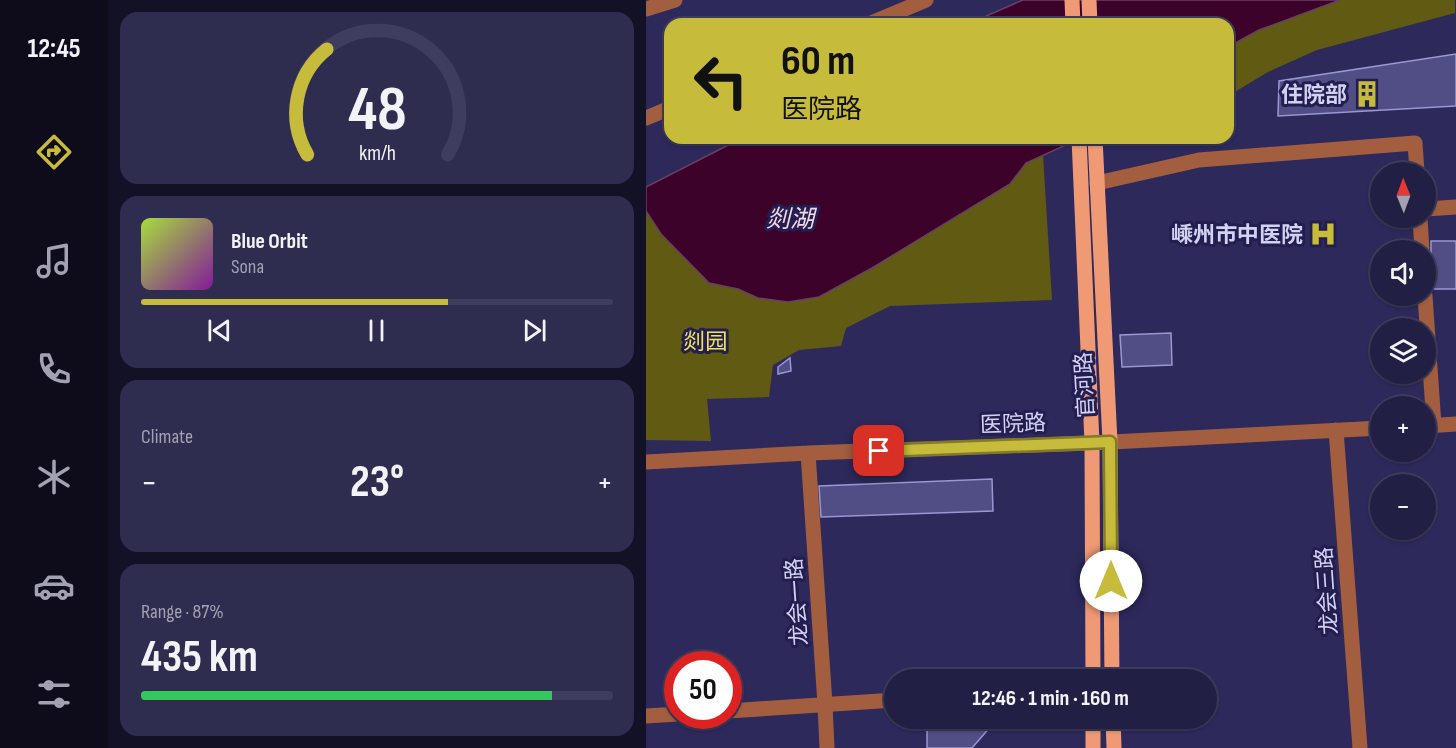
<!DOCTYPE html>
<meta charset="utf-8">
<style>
body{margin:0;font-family:"Sofia Sans Condensed","Noto Sans SC",sans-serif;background:#2e2c4f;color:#f1f3f6;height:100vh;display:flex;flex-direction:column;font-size:22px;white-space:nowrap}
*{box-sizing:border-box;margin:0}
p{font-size:20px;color:#a2a2b2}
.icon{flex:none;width:33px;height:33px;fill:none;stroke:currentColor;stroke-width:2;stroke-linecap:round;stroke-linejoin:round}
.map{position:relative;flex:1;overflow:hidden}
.sheet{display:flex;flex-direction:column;gap:12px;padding:12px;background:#131125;width:538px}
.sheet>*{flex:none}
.guide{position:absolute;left:18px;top:18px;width:570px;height:126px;border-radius:18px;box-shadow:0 2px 4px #0004,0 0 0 2px #3f3d5d;background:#c7bb3c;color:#111;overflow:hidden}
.needle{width:39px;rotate:359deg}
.buttons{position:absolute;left:724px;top:162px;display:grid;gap:12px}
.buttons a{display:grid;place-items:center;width:66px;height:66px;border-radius:50%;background:#221f44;box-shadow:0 2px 4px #0004,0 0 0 2px #3f3d5d;font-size:30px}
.speed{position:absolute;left:18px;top:651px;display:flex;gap:12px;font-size:30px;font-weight:700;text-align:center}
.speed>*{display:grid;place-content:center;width:78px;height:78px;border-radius:50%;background:#221f44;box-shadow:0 2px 4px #0004,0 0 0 2px #3f3d5d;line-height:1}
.speed .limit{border:9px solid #d22;background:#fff;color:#111}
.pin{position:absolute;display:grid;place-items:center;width:51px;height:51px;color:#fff;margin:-26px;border-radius:12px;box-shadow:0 3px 9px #0006}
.me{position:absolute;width:66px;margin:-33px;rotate:0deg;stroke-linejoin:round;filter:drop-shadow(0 0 4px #0008)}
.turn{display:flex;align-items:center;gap:21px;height:126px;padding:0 18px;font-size:27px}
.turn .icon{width:78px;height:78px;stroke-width:2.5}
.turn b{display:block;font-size:42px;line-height:51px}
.big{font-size:45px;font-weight:700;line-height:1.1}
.sheet .card{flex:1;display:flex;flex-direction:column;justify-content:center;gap:9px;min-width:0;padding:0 21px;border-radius:18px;background:#2e2c4f}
.sheet .dial{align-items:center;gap:0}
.dial svg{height:156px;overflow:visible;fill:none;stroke:#3f3d5d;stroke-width:7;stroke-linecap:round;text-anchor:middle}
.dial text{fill:#f1f3f6;stroke:none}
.song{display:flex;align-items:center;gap:18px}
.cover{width:72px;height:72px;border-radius:9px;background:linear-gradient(135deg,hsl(80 70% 55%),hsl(290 70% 35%))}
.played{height:6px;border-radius:3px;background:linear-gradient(90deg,#c7bb3c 65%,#3f3d5d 65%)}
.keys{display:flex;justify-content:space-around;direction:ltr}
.heat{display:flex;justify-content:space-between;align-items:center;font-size:33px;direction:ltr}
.charge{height:9px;border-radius:4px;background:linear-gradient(90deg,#34c759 87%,#3f3d5d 0)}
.trip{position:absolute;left:238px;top:669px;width:333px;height:60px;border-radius:30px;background:#221f44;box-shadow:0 2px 4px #0004,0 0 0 2px #3f3d5d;font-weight:700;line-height:60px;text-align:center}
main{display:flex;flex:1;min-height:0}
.dock{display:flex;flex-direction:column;width:108px;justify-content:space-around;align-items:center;background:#0e0c1b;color:#a2a2b2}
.dock .icon{width:42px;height:42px}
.dock .current{color:#c7bb3c}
.dock b{font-size:27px;color:#f1f3f6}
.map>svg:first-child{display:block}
.green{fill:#605a12}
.water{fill:#3c022a;stroke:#694066;stroke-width:1.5}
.building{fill:#514e85;stroke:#9898d3;stroke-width:1.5}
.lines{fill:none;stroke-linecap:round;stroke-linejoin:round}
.minor{stroke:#a35e3f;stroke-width:15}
.major{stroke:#ef9a75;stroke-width:15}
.route-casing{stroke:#817a27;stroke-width:15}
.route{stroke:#c7bb3c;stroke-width:10}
.labels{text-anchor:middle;stroke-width:6;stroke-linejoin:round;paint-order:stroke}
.poi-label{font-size:22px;font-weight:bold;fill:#d1d2f2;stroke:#241e50;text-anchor:end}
.park-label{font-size:22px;fill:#efe35a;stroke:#241e50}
.street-label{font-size:22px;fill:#d1d2f2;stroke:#241e50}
.water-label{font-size:24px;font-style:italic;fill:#f4d7e7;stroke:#241e50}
</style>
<main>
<nav class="dock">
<b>12:45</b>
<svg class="icon current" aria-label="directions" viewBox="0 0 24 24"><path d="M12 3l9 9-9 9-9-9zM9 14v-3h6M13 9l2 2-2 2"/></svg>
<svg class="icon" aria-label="music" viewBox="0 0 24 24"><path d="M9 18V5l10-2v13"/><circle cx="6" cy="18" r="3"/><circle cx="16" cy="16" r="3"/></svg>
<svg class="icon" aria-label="phone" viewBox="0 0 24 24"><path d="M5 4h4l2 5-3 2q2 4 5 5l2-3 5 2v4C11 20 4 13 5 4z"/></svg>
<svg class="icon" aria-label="climate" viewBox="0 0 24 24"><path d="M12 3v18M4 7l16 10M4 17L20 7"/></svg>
<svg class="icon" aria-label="car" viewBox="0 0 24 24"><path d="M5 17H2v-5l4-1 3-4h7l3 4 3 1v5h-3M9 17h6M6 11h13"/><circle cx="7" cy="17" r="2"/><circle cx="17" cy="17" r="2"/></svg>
<svg class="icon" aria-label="filters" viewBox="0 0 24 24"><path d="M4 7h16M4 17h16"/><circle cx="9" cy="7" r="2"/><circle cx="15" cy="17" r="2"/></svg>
</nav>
<section class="sheet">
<div class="card dial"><svg viewBox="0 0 100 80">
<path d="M14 69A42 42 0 1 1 86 69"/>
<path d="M14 69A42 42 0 0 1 24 15" stroke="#c7bb3c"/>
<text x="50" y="56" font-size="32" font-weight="700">48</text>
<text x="50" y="72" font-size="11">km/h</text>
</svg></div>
<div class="card">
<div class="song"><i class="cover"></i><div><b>Blue Orbit</b><p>Sona</p></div></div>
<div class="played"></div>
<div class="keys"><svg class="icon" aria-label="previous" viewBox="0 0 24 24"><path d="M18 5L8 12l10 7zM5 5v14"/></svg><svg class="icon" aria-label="pause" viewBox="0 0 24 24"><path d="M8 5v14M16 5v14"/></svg><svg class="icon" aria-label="next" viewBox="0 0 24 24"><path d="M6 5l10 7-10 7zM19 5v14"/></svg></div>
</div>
<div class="card"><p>Climate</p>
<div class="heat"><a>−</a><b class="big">23°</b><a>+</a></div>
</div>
<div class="card"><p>Range · 87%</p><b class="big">435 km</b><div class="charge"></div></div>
</section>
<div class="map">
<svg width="810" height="748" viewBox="0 0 810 748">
<rect width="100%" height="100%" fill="#2d295b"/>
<path class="green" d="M694,0H809V13L671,50L622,72L582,96V47L613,30Z
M397,155L406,300L244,306L200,328L195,346L153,350L127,365L123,397L61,399L65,441L0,440V211L15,234L63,283L92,289L112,298L173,297L226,268L364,184L380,163Z"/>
<path class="water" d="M377,0H694L613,30L582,47V24H322Z
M96,138H435L380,163L364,184L226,268L173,297L142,302L112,298L92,289L63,283L15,234L0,211V187Z"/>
<path class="building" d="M810,54V106L632,116L633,81Z
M785,241H810V289H785Z
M525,333L526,365L476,367L474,335Z
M144,358L145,371L132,374V367Z
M346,479L347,511L175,517L173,486Z
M281,718H352L326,748H281Z"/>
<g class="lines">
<path class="minor" d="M0,9L29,0
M223,24L280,0
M0,118L24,108
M451,183L553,160L769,143L771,172
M780,209L810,207
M774,218L776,250
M779,296L788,425
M780,426L810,424
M690,430L714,748
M162,453L179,704L181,748
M0,462L162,453L446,443L735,428
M82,711L249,700
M0,716L32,714"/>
<path class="major" d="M426,0L427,24
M443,0L444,24
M433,138L446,443L447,680
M449,138L464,442L466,680
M447,718V748
M467,718L468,748"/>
</g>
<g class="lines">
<defs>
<path id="route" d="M233,451L464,442L465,581"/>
</defs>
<use href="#route" class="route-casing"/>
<use href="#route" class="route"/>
</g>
<defs>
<symbol id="building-bare" viewBox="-9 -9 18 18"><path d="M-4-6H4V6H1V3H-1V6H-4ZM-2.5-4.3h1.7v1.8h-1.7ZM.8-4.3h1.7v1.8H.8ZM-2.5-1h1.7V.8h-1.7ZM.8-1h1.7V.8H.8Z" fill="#c7bb3c" stroke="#241e50" stroke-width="2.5" paint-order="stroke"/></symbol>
<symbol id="hospital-bare" viewBox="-9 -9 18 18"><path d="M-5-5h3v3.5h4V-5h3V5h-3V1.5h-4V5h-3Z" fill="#c7bb3c" stroke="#241e50" stroke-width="2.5" paint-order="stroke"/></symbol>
</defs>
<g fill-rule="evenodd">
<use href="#building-bare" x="702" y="75" width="38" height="38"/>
<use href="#hospital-bare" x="658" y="215" width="38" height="38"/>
</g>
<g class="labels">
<g class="poi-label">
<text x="701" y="102">住院部</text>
<text x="657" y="242">嵊州市中医院</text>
</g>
<g class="park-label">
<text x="59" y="349">剡园</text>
</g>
<g class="street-label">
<text transform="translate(438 385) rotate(-93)" y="8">官河路</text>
<text transform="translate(367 423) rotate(-2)" y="8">医院路</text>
<text transform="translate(680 591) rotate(-94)" y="8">龙会三路</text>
<text transform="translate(150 602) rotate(-94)" y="8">龙会一路</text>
</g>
<g class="water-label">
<text x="144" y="227">剡湖</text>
</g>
</g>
</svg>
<div class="buttons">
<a><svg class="needle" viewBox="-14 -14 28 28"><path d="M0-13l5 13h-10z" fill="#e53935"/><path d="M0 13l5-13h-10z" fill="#a2a2b2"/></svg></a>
<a><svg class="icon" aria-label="sound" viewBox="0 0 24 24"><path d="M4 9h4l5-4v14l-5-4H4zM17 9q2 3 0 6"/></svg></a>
<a><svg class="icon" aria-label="layers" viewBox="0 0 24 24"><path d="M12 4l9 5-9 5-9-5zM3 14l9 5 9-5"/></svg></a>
<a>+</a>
<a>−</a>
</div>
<div class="speed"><div class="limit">50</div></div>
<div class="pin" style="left:233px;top:451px;background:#d93025"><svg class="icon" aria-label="arrive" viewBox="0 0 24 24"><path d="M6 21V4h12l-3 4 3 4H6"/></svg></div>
<svg class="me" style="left:465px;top:581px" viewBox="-20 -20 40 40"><circle r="19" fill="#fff"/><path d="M0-13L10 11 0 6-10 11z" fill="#c7bb3c"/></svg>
<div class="trip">12:46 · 1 min · 160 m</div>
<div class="guide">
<div class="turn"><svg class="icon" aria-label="left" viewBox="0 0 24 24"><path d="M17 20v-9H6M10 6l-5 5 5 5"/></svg><div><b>60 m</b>医院路</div></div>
</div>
</div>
</main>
